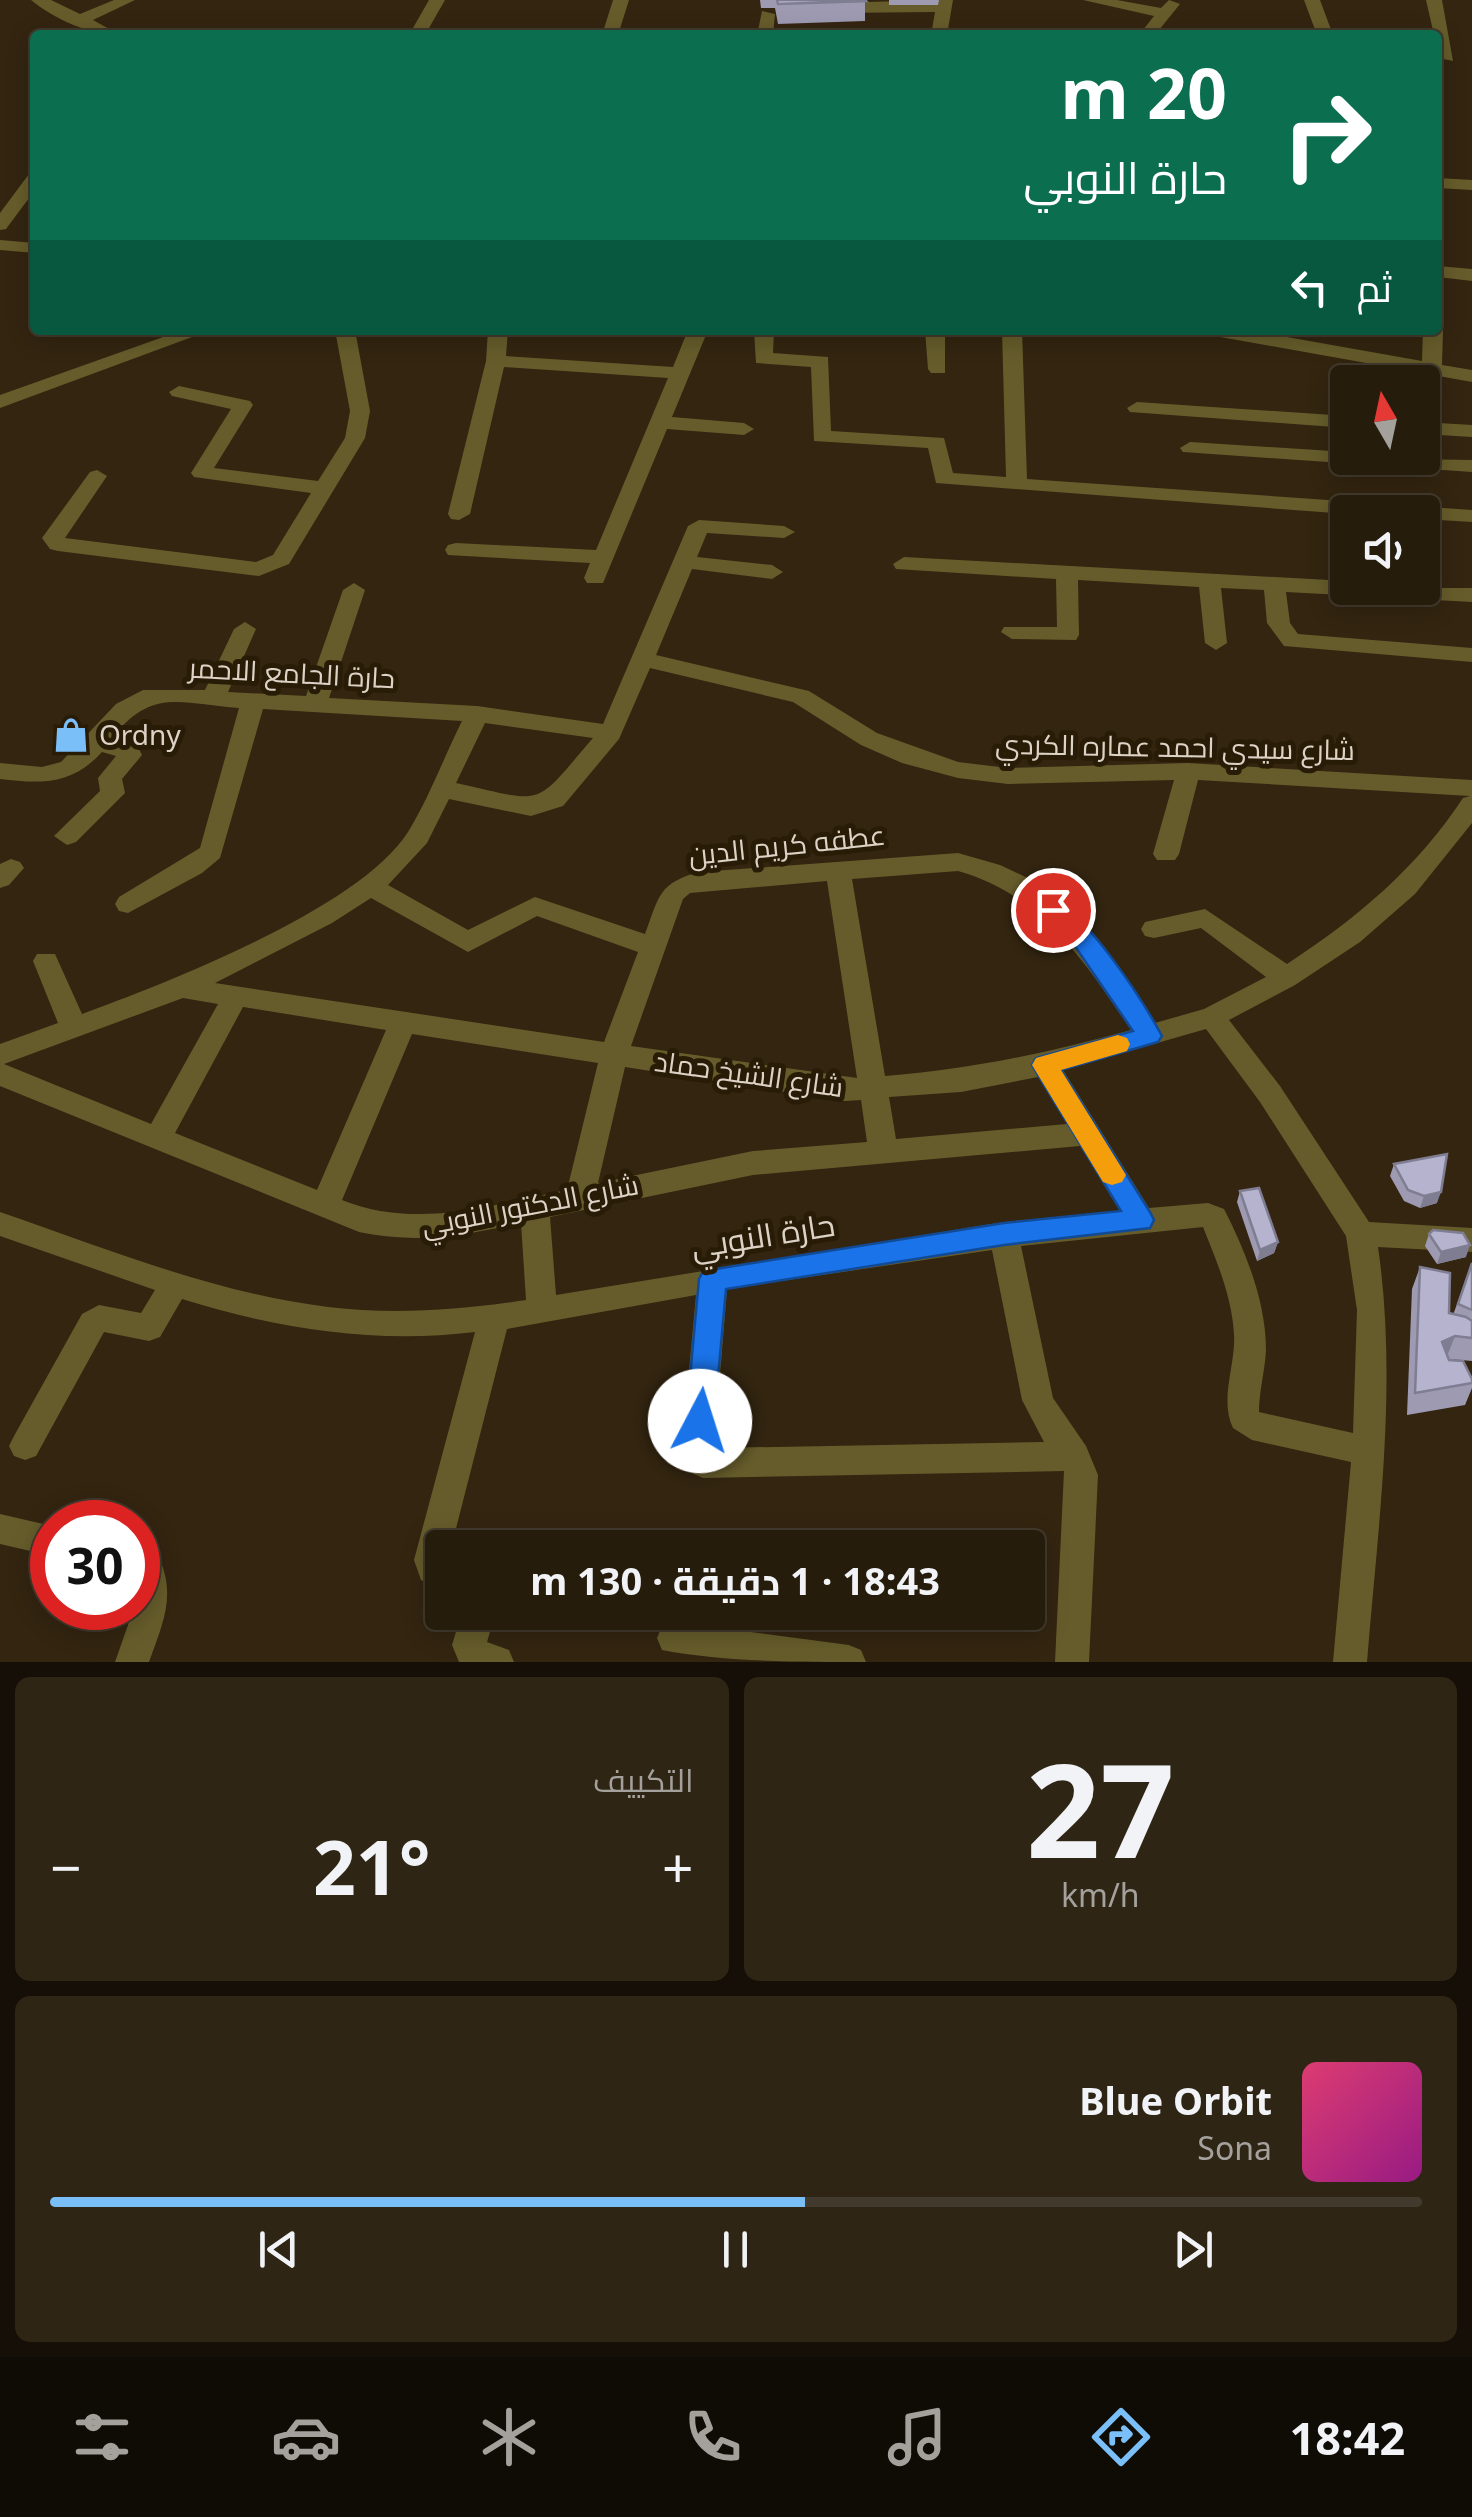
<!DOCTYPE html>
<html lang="ar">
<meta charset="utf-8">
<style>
body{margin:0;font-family:"Noto Sans",Cairo,sans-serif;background:#2e2515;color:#f1f3f6;direction:rtl;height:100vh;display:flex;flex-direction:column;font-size:38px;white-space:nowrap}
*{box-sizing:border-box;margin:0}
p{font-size:32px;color:#a4a19d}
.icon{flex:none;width:55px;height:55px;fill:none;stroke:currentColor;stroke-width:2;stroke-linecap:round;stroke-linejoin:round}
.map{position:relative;height:1662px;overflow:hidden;direction:ltr}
.panel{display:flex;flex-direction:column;gap:15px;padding:15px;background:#150f07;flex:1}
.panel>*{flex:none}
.hud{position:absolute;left:30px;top:30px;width:1412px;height:305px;border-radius:10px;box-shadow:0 5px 25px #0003,0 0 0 2px #423a2d;direction:rtl;background:#0b6e4f;color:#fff;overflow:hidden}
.needle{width:65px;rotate:351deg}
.buttons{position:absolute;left:1330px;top:365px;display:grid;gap:20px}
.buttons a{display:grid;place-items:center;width:110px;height:110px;border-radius:10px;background:#261c0c;box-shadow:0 5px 25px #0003,0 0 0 2px #423a2d;font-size:50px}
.speed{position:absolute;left:30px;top:1500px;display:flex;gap:20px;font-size:50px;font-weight:700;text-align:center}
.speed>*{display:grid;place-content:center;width:130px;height:130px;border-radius:50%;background:#261c0c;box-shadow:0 5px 25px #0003,0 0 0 2px #423a2d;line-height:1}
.speed .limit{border:15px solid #d22;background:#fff;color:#111}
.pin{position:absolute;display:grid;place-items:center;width:85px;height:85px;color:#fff;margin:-42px;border:5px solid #fff;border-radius:50%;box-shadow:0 2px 10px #0007}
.me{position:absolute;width:110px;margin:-55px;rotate:5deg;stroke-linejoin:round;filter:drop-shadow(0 0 8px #0008)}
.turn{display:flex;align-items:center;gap:35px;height:210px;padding:0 50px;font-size:45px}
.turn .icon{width:130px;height:130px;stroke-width:2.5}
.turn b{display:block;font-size:70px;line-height:85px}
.then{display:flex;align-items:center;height:95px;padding:0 50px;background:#0003;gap:20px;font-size:38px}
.big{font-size:75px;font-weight:700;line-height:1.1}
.panel .tile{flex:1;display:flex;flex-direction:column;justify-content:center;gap:15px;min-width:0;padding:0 35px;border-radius:15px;background:#2e2515}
.panel .dial{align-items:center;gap:0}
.dial b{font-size:130px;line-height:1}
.song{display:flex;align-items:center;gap:30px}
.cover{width:120px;height:120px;border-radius:15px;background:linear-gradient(135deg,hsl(340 70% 55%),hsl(310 70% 35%))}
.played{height:10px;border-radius:5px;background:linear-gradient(90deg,#7abff8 55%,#423a2d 55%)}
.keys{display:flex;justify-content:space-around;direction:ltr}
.heat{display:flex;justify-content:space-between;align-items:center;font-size:55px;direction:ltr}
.panel .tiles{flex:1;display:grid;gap:15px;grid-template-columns:1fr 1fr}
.tile:last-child{grid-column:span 2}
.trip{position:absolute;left:425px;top:1530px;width:620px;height:100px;border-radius:10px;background:#261c0c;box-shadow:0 5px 25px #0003,0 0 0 2px #423a2d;font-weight:700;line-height:100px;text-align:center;direction:rtl}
.menu{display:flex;height:160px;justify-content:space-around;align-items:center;background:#0f0b05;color:#a4a19d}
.menu .icon{width:70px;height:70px}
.menu .on{color:#7abff8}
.menu b{font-size:45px;color:#f1f3f6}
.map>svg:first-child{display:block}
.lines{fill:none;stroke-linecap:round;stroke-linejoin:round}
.minor{fill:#665c2b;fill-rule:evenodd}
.wall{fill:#9d9ab2}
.shaded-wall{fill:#7f7d91}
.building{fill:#b6b3cf;stroke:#7f7d91;stroke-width:2.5}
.route{fill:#1a73e8;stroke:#114b97;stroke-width:2.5}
.slow{fill:#f59e0b}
.labels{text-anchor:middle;stroke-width:10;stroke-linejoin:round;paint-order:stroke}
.street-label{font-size:28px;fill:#dcd3c6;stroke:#291c07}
.poi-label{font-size:28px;fill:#dcd3c6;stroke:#291c07;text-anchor:start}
.near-street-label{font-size:32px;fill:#dcd3c6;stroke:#291c07}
</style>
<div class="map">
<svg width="1472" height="1662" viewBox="0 0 1472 1662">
<rect width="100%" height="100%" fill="#332510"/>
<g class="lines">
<path class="minor" d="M31,0H51L80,14L114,0H135L93,20L120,35C90,35 54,19 31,0Z
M429,0H445L425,35H409Z
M613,0H629L618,35H602Z
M937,0H953L947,35H931L935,12L835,13L827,8L835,3Z
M1083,0H1117L1161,8L1169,0L1180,4L1155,35H1139L1154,16Z
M1304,0H1320L1333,35H1317Z
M1426,0H1442L1453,61L1439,58L1438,35H1434Z
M762,11L775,14L773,35H757Z
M35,173V190L6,229L0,230V213L29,174Z
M1438,178L1472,180V190L1438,188Z
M0,240L35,243V253L0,250Z
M1438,266L1472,269V281L1438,277Z
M1438,325L1443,330L1442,365L1472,370V382L1215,336L1205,330H1247L1422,361L1423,330H1438Z
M183,330H211L0,408V395Z
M335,330H355L370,411L365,438L289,564L259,576L58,551L50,549L42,538L90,472L97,470L107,476L65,538L256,562L273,555L311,493L194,477L191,473L231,409L172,396L169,392L179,386L250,401L253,405L214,468L318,481L345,438L350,411Z
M488,330H508L506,356L673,367L688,330H708L672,417L744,423L754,429L744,435L667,429L603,583H587L584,578L590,563L448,555L445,550L448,545L456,543L596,550L668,378L504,367L470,514L459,520L451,519L448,514L486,361Z
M754,330H774L773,353L828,357L831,431L944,438L953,473L1006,477L1002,330H1022L1027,479L1472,510V522L1422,519V512L1348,514L936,483L928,448L814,441L811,367L756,363Z
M925,330H945V373H931L928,369Z
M1137,402L1348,416V428L1130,412L1127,408Z
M1422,422L1472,425V437L1422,434Z
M1190,442L1348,452V458L1472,460V472L1183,452L1180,448Z
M699,520L784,526L795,532L784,538L707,533L697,557L772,565L783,572L772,579L692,569L656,655L809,691L877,733L958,762L1008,768L1188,763L1472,780V823L1415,894L1360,942L1295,985L1229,1020L1280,1086L1369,1222L1472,1228V1252L1378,1247C1398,1384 1378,1525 1367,1662H1333L1351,1462L1252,1440L1233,1428C1219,1399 1236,1365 1234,1334C1232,1297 1217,1262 1203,1227L1021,1246L1053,1398L1086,1446L1098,1475L1089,1662H1055L1064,1471L703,1478L692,1473L681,1457L696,1295L507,1329L451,1548H442V1591L421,1580L414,1560L475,1332C375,1344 278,1329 182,1299L160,1337L149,1341L104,1332L36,1456L25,1460L14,1456L9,1446L14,1436L82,1314L99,1305L141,1313L155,1290L0,1236V1212C108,1249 214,1293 328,1307C394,1315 461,1310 526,1300L521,1223C461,1236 420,1244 359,1232L0,1086V1044L58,1023L33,961L37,954H55L82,1014C167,983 360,908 408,832C429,798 444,757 462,721L263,709L220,858L202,873L128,913L119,911L115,904L119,897L200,848L239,708C181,704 152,687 112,738L137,745L142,755L122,779L125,793L76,842L67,845L54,836L100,791L98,778L116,756L102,752C72,785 42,784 0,779V763L42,767L61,762L116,704L143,690H205L234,629L245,622L256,629L228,692L306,696L343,590L354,583L365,590L329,698L477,706L603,724L688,526ZM650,668L793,702L861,745L902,763L958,778L1008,784L1174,780L1153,854L1157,860H1175L1179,854L1198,780L1470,796L1463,798C1416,869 1357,918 1287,964L1205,909L1145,922L1141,929L1145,936L1154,938L1201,928L1266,977L1204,1009L1155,1023L1079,921L1030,879L1000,865L958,853L699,872C658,883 659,897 645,934L535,897L468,930L388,885L427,843L449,799L531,816L563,806L619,739ZM485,723L593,738C532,809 547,803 456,783ZM958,871C1041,894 1085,962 1131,1030C1049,1053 970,1069 885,1076L852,879ZM827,881L857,1078L631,1046L683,899L690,893ZM371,898L468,952L537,916L638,952L604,1042L215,983L332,923ZM183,998L218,1004L151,1124L4,1064ZM243,1007L386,1030L317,1190L175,1133ZM1206,1029L1260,1102L1346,1236L1357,1310L1353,1433L1259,1412C1259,1391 1265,1371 1266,1350C1266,1302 1246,1252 1224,1209L1208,1203L1149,1208L1063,1070ZM412,1034L598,1063L567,1190C492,1205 416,1230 342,1200ZM625,1067L845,1101L861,1100L867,1142L753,1151L598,1183ZM1038,1077L1067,1124L896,1139L889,1097L961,1092ZM1080,1146L1120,1211L1004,1222L556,1295L550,1217L753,1175ZM992,1250L1022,1400L1044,1442L714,1448L727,1289Z
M904,557L1348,581V588H1472V602L1286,592L1290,623L1298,634L1472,648V662L1284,646L1267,623L1264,590L1221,588L1227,643L1216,650L1205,643L1199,587L1078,580L1079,635L1076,640L1012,639L1001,632L1004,627H1057L1056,579L896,569L893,564Z
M11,859L20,862L24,868L9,885L0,888V864Z
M0,1514L52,1526V1556L0,1544Z
M138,1544L155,1550C178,1591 164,1621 149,1662H115L134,1608H138Z
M462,1612H496L487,1642L509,1650L514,1662H459L452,1645Z
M674,1622L849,1645L861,1650L866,1662C802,1662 723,1662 662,1650L657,1638L662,1626Z"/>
</g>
<path class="wall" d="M760,0H865V21L778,24L775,8H761Z
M889,0H939L938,5H889Z
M1394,1164L1437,1203L1420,1208L1404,1201L1390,1176Z
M1240,1191L1278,1242L1274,1253L1257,1261L1237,1202Z
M1429,1234L1466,1257L1437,1264L1425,1246Z
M1472,1263V1361L1449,1359L1472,1379V1388L1465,1405L1407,1415L1412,1289L1420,1267L1449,1313L1453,1315Z"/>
<path class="shaded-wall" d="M1441,1192L1437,1203L1420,1208L1424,1196Z
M1278,1242L1274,1253L1257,1261L1260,1250Z
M1470,1245L1466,1257L1437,1264L1441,1252Z
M1455,1336L1446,1359L1442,1342Z"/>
<path class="building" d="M777,0H865L866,1L778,4Z
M1447,1154L1441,1192L1424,1196L1408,1190L1394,1164Z
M1259,1188L1278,1242L1260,1250L1240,1191Z
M1433,1230L1463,1233L1470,1245L1441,1252L1429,1234Z
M1472,1263V1310L1458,1304Z
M1420,1267L1450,1273L1449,1313L1466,1317L1472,1321V1338L1455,1336L1442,1342L1449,1360L1463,1361L1472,1379V1383L1415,1393Z"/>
<path class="route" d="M1053,902C1087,912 1144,1003 1162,1036L1158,1042L1061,1070L1150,1212L1154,1220L1150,1228L1004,1245L726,1289L714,1421L710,1430L700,1434L690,1430L686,1421L699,1279L703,1271L1004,1223L1121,1211L1032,1065L1036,1058L1133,1031L1070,939L1041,910Z"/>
<path class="slow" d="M1118,1035L1127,1038L1130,1044L1127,1051L1061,1070L1126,1175L1122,1182L1112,1185L1103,1182L1032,1065L1036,1058Z"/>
<defs>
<symbol id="shop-bare" viewBox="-9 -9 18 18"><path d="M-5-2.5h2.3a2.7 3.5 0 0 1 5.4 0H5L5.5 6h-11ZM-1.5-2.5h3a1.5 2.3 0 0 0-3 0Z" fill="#7abff8" stroke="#291c07" stroke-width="2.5" paint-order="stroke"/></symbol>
</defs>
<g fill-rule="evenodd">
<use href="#shop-bare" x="46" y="710" width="50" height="50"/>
</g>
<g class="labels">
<g class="street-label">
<text transform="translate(292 673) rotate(3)" y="10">حارة الجامع الاحمر</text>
<text transform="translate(1175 747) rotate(1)" y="10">شارع سيدي احمد عماره الكردي</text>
<text transform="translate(787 845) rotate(-6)" y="10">عطفه كريم الدين</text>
<text transform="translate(749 1074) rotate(8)" y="10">شارع الشيخ حماد</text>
<text transform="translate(530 1205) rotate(-11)" y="10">شارع الدكتور النوبي</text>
</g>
<g class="poi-label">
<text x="99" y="745">Ordny</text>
</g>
<g class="near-street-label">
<text transform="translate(763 1236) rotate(-9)" y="11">حارة النوبي</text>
</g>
</g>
</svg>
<div class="buttons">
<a><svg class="needle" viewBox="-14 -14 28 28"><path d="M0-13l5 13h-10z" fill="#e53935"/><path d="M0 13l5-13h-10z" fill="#a4a19d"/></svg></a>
<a><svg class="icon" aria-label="sound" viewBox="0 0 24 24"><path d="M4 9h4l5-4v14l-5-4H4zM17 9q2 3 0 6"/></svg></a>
</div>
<div class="speed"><div class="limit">30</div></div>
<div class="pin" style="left:1053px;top:910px;background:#d93025"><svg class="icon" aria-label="arrive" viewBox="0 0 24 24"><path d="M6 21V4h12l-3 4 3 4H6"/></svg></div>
<svg class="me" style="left:700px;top:1421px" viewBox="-20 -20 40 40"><circle r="19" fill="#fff"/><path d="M0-13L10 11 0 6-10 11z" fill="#1a73e8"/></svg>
<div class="trip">18:43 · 1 دقيقة · 130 m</div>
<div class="hud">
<div class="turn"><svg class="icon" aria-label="right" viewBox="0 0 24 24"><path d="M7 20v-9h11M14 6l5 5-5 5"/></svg><div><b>20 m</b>حارة النوبي</div></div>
<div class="then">ثم<svg class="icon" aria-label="left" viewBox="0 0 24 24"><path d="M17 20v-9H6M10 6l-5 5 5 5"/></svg></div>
</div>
</div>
<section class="panel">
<div class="tiles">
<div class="tile dial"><b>27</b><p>km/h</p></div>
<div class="tile"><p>التكييف</p>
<div class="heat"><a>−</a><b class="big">21°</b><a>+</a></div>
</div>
<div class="tile">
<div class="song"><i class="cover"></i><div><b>Blue Orbit</b><p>Sona</p></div></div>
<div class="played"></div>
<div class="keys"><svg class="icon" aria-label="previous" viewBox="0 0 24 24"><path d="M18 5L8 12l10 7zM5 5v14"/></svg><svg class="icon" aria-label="pause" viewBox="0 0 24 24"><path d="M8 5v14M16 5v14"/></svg><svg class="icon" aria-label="next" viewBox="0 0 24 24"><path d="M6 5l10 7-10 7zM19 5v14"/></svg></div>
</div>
</div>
</section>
<nav class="menu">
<b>18:42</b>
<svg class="icon on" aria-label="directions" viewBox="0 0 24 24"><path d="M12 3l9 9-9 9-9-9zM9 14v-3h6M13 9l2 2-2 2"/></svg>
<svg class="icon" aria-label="music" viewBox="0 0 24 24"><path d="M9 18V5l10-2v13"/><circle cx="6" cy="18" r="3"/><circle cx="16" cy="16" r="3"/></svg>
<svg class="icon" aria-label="phone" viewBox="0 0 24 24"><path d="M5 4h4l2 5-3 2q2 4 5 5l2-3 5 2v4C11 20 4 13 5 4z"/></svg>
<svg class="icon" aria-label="climate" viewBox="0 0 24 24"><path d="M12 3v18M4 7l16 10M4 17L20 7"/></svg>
<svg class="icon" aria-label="car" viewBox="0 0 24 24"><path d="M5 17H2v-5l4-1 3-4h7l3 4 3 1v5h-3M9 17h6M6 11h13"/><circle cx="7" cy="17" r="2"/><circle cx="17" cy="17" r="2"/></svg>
<svg class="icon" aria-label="filters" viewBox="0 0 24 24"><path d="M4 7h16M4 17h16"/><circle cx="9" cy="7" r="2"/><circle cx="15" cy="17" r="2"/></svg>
</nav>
